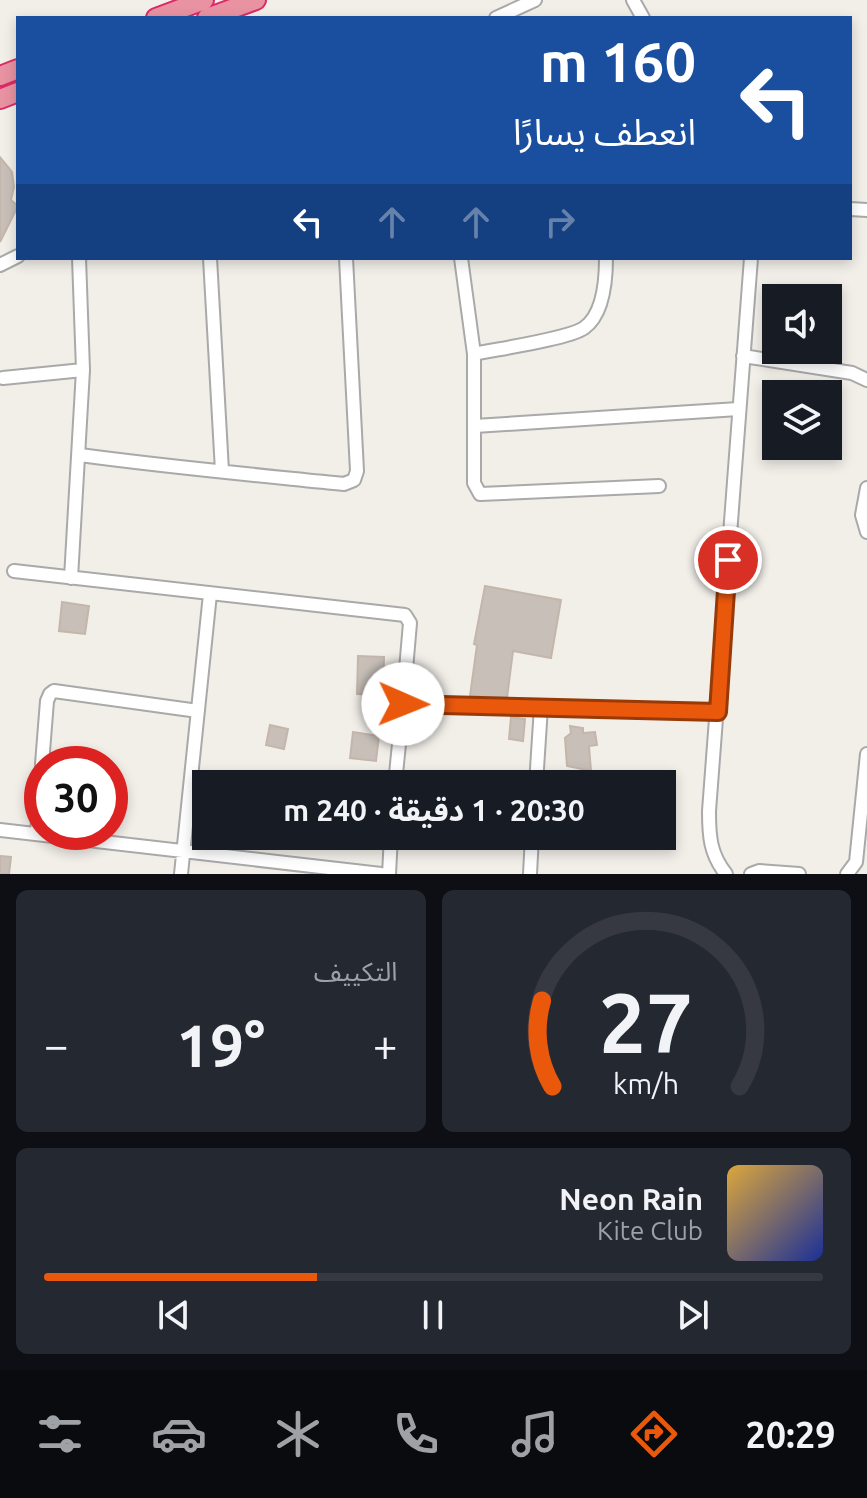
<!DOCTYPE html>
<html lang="ar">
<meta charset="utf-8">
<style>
body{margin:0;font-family:Ubuntu,"Noto Sans Arabic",sans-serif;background:#242831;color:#f1f3f6;direction:rtl;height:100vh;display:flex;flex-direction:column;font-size:30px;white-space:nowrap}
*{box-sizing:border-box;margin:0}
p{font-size:26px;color:#9ea1a6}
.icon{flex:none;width:44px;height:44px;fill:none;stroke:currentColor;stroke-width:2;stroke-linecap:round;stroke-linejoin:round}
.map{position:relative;height:874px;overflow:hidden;direction:ltr}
.panel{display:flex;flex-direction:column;gap:16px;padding:16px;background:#0d0f14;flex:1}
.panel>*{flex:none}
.hud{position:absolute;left:16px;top:16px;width:836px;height:244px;border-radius:0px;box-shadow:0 4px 12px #0003;direction:rtl;background:#1a4fa0;color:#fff;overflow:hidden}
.controls{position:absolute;left:762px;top:284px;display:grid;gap:16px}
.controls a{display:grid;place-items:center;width:80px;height:80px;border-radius:0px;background:#171b24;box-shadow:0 4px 12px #0003;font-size:40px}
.speed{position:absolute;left:24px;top:746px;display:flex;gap:16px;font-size:40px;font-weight:700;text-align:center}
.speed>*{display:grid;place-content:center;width:104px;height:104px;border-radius:50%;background:#171b24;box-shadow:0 4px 12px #0003;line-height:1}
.speed .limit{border:12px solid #d22;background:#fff;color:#111}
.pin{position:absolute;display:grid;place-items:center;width:68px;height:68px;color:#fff;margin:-34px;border:4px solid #fff;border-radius:50%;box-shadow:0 2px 8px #0007}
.me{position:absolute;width:88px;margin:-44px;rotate:91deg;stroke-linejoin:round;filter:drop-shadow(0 0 6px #0008)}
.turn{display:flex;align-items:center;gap:28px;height:168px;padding:0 24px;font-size:36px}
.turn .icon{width:104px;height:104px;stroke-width:2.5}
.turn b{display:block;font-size:56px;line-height:68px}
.lanes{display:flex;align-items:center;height:76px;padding:0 24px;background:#0003;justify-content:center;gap:40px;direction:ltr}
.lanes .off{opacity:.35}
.big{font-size:60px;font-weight:700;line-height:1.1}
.panel .tile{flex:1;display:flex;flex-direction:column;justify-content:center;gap:12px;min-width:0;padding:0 28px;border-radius:12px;background:#242831}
.panel .dial{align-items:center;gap:0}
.dial svg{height:208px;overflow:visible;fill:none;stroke:#363941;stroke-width:7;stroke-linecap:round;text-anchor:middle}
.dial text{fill:#f1f3f6;stroke:none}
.song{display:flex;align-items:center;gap:24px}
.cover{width:96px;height:96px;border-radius:12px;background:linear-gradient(135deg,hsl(40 70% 55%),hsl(230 70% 35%))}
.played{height:8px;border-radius:4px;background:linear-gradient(90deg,#ea580c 35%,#363941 35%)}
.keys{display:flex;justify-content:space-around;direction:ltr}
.heat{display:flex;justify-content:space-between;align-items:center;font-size:44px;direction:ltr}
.panel .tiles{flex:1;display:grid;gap:16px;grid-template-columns:1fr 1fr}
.tile:last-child{grid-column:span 2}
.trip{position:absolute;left:192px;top:770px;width:484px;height:80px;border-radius:0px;background:#171b24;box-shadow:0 4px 12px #0003;font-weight:700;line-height:80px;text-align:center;direction:rtl}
.menu{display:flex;height:128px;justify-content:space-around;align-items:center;background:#090b0e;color:#9ea1a6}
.menu .icon{width:56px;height:56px}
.menu .on{color:#ea580c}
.menu b{font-size:36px;color:#f1f3f6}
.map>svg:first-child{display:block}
.building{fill:#c7bfb8;stroke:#c4b6ab;stroke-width:2}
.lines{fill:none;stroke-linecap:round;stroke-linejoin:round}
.minor-casing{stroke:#a9a9a9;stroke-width:16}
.highway-casing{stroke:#dc2a67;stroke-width:22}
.minor{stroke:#fff;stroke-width:12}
.highway{stroke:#e892a2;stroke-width:18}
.route-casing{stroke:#983908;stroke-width:20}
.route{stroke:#ea580c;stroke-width:14}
</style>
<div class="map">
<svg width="867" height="874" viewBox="0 0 867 874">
<rect width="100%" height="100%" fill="#f2efe9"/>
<path class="building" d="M0,157L12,172L14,187L11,200L18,206L0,242Z
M485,586L561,600L551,658L513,651L507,698L470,696L477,645L474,644Z
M62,602L89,606L85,634L59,631Z
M358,656L384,657L383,695L357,694Z
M511,717L525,719L523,741L509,739Z
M270,725L288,729L284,749L266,745Z
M570,726L583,728V733L595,732L597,745L589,746L591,771L567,766L565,738L571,733Z
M353,732L379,736L376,761L350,758Z
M603,771L663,774V784H602Z
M0,856L11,857L9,874H0Z"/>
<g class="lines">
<defs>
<path id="minor" d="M633,0L643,18
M496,18L535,0
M850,209L867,210
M210,258L222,471
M461,258L474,354V483L480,494L659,486
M0,265L18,256
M474,354C497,349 568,339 584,328C604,314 606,279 606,258
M743,356L852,373L867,380
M3,378L83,370
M475,426L738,409
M80,455C168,467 256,475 344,484L354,480L357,471L346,258
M867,488L862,515L867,532
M14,571L405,615L410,623L403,704
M71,578L83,370L79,258
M42,764L47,701L50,694L54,691L198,711
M395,784L403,704L718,712
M536,784L541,707
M0,830L381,874
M37,834L42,767
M181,874L210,594
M389,874L391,836
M530,874L532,836
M726,874C710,854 709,836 709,811L751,258
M751,874L759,871L799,874
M847,874L856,862L867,754"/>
<path id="highway" d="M156,18L204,0
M207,18L256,0
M0,76L18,69
M0,99L18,92"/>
</defs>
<use href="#minor" class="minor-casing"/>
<use href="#highway" class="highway-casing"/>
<use href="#minor" class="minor"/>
<use href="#highway" class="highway"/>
</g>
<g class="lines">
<defs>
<path id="route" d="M403,704L718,712L728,560"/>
</defs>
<use href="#route" class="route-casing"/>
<use href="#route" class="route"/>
</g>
</svg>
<div class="controls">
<a><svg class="icon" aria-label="sound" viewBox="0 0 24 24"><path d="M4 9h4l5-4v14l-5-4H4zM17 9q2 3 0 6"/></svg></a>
<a><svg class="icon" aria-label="layers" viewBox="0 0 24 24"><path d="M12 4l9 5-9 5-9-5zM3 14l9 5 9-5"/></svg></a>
</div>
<div class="speed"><div class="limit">30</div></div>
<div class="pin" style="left:728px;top:560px;background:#d93025"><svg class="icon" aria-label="arrive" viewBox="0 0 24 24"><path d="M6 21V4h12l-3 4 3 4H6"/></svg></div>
<svg class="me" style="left:403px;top:704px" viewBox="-20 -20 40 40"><circle r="19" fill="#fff"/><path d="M0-13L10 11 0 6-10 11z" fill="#ea580c"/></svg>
<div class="trip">20:30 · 1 دقيقة · 240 m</div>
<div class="hud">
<div class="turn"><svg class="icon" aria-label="left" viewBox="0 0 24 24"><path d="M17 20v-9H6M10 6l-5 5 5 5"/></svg><div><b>160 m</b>انعطف يسارًا</div></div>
<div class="lanes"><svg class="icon" aria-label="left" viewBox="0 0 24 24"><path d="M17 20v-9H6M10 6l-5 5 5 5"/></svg><svg class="icon off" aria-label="ahead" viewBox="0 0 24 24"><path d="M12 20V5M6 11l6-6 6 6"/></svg><svg class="icon off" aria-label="ahead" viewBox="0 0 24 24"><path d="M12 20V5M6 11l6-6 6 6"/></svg><svg class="icon off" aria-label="right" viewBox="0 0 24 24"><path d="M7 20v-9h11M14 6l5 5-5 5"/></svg></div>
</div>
</div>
<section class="panel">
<div class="tiles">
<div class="tile dial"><svg viewBox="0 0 100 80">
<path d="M14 69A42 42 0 1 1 86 69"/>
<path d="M14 69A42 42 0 0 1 10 36" stroke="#ea580c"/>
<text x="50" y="56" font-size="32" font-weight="700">27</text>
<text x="50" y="72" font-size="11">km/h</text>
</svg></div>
<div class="tile"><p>التكييف</p>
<div class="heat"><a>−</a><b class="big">19°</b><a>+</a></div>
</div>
<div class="tile">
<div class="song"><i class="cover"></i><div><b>Neon Rain</b><p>Kite Club</p></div></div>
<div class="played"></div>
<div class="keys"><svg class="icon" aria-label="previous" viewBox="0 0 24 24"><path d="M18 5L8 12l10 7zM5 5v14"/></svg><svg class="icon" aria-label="pause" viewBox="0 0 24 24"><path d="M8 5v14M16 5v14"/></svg><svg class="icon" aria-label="next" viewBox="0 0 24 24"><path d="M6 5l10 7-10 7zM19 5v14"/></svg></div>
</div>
</div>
</section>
<nav class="menu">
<b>20:29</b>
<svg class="icon on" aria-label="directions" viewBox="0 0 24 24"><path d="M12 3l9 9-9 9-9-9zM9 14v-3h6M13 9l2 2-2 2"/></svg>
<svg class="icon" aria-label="music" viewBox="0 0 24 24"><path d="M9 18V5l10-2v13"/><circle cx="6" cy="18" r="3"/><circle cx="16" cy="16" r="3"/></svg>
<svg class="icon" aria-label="phone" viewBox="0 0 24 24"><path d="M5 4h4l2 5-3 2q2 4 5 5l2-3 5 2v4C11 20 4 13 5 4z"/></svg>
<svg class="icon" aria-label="climate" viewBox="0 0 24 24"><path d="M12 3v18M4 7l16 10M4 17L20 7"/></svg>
<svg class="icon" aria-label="car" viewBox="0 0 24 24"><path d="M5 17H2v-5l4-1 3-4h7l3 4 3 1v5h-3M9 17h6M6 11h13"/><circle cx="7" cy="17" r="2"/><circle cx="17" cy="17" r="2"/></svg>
<svg class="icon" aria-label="filters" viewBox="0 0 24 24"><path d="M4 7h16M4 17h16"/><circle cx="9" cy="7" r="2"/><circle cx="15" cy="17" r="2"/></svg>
</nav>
